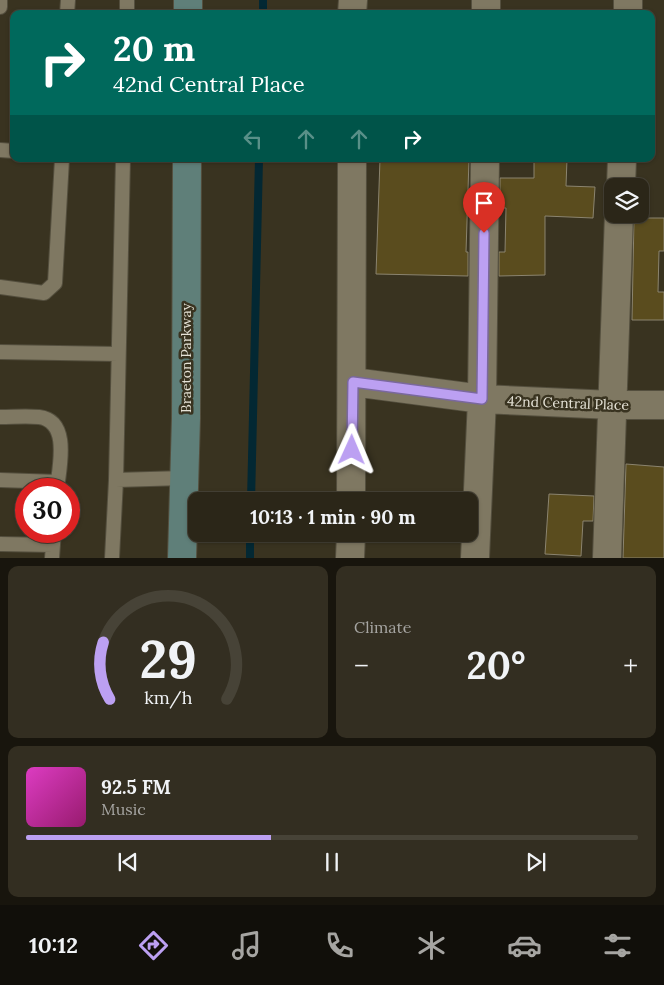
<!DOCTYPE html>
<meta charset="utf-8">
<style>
body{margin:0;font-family:Lora,serif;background:#332e21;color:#f1f3f6;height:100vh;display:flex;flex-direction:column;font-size:19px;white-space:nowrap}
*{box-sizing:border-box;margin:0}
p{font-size:16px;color:#a6a5a2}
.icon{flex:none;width:28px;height:28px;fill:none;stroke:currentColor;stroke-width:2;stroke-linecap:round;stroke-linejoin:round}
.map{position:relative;height:558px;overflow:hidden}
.drawer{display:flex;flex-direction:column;gap:8px;padding:8px;background:#18150d;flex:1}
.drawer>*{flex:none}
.banner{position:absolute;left:10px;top:10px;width:645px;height:152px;border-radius:10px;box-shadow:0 1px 4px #0004,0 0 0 1px #474337;background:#00695c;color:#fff;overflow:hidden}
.fabs{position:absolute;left:604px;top:178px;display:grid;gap:10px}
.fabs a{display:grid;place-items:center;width:45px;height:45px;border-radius:10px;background:#2b2618;box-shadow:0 1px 4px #0004,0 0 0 1px #474337;font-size:25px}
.speed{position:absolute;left:15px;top:478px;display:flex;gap:10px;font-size:25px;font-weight:700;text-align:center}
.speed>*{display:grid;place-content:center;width:65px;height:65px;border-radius:50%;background:#2b2618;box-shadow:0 1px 4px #0004,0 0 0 1px #474337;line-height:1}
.speed .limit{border:8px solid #d22;background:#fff;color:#111}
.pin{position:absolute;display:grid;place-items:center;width:42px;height:42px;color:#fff;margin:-51px -21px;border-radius:50% 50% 50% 0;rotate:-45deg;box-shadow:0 0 5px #0007}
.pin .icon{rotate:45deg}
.me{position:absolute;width:55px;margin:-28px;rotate:1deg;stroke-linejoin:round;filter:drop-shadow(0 0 4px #0008)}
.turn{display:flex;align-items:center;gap:18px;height:105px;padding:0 20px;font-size:22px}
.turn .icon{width:65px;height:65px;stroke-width:2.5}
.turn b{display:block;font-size:35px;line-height:42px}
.lanes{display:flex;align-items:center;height:48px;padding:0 20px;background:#0003;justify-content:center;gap:25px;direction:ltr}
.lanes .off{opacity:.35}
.big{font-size:38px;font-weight:700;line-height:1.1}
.drawer .tile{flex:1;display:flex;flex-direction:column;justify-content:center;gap:8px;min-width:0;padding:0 18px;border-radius:10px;background:#332e21}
.drawer .dial{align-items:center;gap:0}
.dial svg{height:130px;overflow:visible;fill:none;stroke:#474337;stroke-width:7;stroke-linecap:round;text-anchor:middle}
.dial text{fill:#f1f3f6;stroke:none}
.song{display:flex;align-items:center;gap:15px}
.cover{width:60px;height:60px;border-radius:8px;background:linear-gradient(135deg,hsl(310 70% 55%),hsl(320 70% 35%))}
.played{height:5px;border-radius:2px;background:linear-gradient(90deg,#bca0f2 40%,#474337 40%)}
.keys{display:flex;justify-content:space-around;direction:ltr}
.heat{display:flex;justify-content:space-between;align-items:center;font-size:28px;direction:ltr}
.drawer .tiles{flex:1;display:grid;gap:8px;grid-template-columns:1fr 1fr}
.tile:last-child{grid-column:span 2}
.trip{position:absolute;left:188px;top:492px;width:290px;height:50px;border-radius:10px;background:#2b2618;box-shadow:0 1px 4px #0004,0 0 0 1px #474337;font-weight:700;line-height:50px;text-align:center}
.tabs{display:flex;height:80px;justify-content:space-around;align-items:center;background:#110f0a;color:#a6a5a2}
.tabs .icon{width:35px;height:35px}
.tabs .active{color:#bca0f2}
.tabs b{font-size:22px;color:#f1f3f6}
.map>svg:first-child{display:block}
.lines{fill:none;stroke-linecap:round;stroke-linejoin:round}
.stream{stroke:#032833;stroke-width:8}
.building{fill:#5a4c1e;stroke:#8b846f}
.service-casing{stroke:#544f3e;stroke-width:16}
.minor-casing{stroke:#544f3e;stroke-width:30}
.secondary-casing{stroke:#544f3e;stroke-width:30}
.service{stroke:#7f7862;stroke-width:14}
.minor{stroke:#7f7862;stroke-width:28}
.secondary{stroke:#5f7f79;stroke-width:28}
.route-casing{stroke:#7a689d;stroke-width:12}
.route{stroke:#bca0f2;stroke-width:9}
.labels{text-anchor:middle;stroke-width:5;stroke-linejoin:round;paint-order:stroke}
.street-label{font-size:14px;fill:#e6e3d7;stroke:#393320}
</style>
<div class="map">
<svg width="664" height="558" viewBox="0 0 664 558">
<rect width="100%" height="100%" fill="#393320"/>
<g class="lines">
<path class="stream" d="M263,14V0
M251,501L259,159
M250,558V534"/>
</g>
<path class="building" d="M380,159H469L466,252H468V276L376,274Z
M534,159H567L566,186L595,187L593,218L545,216V275L499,276V252H505L506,208H500V178H534Z
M634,218H664V251H659L658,292H664V320H632Z
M626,464L664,467V558H623Z
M549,494L594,496L593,521H583L581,556L545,554Z"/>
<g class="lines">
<defs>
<path id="service" d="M0,7V0
M67,14L68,0
M127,14V0
M0,150L14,151
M123,159L116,480L184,478
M0,287L44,293L55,283L62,159
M0,352L118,354
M0,417C13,417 26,416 39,417C71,421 59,468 57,489
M0,480L58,482
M0,544L53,545
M52,558L54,531
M112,558L116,480"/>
<path id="minor" d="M352,14L353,0
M486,14V0
M628,14V0
M621,186L622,159
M353,382L482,399L612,405H664
M351,501L352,159
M350,558L351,534
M475,558L482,399L485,159
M607,558L619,214"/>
<path id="secondary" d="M188,14V0
M182,558L186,418L187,159"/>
</defs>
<use href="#service" class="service-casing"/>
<use href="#minor" class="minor-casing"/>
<use href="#secondary" class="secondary-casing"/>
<use href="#service" class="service"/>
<use href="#minor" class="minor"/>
<use href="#secondary" class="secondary"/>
</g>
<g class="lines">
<defs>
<path id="route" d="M352,450L353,382L482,399L484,233"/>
</defs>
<use href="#route" class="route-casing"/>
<use href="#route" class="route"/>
</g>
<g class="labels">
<g class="street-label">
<text transform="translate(186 358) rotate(-90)" y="5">Braeton Parkway</text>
<text transform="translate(568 403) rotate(2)" y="5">42nd Central Place</text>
</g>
</g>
</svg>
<div class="fabs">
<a><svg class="icon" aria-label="layers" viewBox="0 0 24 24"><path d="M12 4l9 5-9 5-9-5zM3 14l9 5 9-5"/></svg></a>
</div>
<div class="speed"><div class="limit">30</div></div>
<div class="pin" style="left:484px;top:233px;background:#d93025"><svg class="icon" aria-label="arrive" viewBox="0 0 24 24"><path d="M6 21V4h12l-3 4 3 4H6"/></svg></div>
<svg class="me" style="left:352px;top:450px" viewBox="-20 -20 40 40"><path d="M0-17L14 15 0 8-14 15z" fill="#bca0f2" stroke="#fff" stroke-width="4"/></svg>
<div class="trip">10:13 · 1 min · 90 m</div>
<div class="banner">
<div class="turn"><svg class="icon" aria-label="right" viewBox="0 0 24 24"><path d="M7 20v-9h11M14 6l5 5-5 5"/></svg><div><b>20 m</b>42nd Central Place</div></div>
<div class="lanes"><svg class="icon off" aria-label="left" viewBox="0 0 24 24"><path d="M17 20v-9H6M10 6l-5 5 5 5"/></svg><svg class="icon off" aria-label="ahead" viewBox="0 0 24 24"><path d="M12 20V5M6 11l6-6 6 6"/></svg><svg class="icon off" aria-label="ahead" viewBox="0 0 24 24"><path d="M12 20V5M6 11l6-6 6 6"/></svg><svg class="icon" aria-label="right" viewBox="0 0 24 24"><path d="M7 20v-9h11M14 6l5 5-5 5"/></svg></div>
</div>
</div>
<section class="drawer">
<div class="tiles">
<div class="tile dial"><svg viewBox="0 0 100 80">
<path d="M14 69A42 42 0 1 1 86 69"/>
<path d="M14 69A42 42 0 0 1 10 34" stroke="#bca0f2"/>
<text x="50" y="56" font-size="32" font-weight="700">29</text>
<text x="50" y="72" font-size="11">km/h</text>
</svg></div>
<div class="tile"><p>Climate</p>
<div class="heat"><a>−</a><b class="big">20°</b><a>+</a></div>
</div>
<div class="tile">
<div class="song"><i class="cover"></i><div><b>92.5 FM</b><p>Music</p></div></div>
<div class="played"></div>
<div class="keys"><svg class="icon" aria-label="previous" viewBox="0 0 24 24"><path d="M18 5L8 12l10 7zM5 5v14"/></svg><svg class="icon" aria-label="pause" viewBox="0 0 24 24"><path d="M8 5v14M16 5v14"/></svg><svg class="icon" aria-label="next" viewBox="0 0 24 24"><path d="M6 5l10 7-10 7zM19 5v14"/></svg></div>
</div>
</div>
</section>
<nav class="tabs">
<b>10:12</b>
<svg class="icon active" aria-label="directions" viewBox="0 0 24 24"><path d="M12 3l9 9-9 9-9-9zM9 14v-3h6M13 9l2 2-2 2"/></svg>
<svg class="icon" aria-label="music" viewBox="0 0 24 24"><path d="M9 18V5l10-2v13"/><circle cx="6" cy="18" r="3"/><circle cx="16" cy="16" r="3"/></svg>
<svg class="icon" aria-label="phone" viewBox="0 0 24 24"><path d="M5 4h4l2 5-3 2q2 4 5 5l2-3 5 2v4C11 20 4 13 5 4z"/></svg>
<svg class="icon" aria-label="climate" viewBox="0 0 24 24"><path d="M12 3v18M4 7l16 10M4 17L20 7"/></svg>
<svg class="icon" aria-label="car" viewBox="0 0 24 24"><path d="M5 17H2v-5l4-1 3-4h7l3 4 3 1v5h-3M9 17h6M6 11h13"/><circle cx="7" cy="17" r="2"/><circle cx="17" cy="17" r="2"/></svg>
<svg class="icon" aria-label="filters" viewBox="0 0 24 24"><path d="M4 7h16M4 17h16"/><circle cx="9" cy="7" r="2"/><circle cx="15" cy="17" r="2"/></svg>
</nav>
